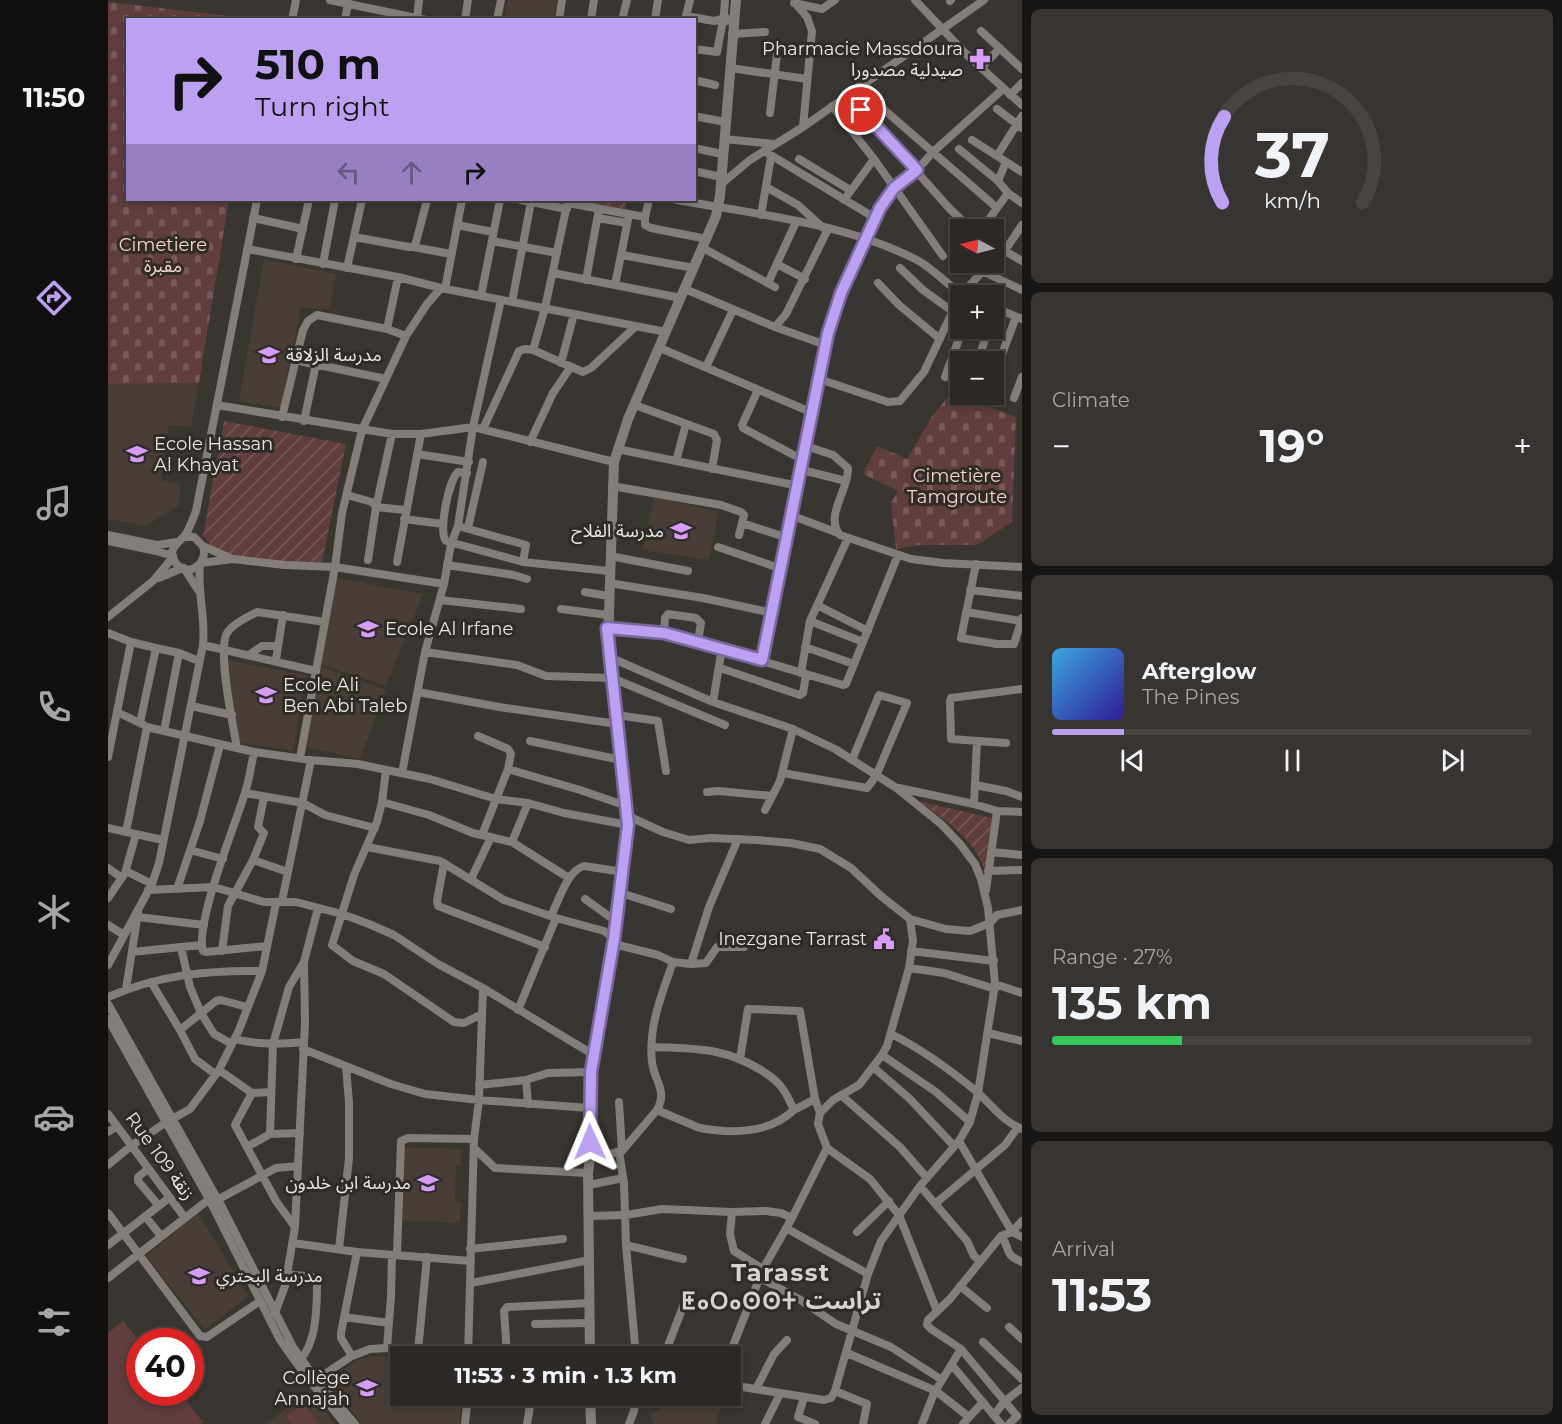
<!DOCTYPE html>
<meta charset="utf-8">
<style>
body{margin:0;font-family:Montserrat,"Noto Sans Arabic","Noto Sans Tifinagh",sans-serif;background:#373432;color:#f1f3f6;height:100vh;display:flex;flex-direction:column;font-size:22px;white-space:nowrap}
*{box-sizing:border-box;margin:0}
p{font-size:20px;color:#a6a6a7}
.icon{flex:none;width:33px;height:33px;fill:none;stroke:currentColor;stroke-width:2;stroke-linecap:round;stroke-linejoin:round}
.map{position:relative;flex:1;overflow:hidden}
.panel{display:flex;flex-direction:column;gap:9px;padding:9px;background:#181614;width:540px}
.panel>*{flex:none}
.guide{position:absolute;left:18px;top:18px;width:570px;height:183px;border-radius:0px;box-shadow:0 3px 9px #0003,0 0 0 2px #474442;background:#bca0f2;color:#111;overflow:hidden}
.needle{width:39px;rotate:277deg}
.fabs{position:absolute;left:842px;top:219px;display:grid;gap:12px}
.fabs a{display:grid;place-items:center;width:54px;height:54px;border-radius:0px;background:#2b2825;box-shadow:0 3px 9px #0003,0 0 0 2px #474442;font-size:30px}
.speed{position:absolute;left:18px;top:1328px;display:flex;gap:12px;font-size:30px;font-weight:700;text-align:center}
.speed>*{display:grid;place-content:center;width:78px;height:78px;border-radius:50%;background:#2b2825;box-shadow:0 3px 9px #0003,0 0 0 2px #474442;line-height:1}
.speed .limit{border:9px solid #d22;background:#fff;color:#111}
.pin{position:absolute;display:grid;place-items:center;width:51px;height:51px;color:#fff;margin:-26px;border:3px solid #fff;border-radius:50%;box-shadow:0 2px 6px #0007}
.me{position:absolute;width:66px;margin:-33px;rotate:359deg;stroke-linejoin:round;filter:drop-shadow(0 0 4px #0008)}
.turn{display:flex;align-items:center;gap:21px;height:126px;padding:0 30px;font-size:27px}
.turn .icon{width:78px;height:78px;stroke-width:2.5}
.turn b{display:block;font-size:42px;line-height:51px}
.lanes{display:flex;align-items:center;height:57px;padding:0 30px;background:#0003;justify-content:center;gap:30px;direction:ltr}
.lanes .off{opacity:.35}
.big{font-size:45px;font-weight:700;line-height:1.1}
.panel .tile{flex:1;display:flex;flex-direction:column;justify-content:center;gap:9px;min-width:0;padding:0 21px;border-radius:9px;background:#373432}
.panel .dial{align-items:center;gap:0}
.dial svg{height:156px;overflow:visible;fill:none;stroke:#474442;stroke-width:7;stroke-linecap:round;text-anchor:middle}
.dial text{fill:#f1f3f6;stroke:none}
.song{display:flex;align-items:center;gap:18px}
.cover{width:72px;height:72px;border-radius:9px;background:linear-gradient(135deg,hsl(200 70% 55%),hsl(250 70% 35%))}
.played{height:6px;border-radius:3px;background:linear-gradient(90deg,#bca0f2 15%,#474442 15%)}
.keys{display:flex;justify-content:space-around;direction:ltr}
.heat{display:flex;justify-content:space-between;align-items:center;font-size:33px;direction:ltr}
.charge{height:9px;border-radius:4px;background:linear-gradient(90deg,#34c759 27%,#474442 0)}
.trip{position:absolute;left:282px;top:1346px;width:351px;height:60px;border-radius:0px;background:#2b2825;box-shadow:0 3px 9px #0003,0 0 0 2px #474442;font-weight:700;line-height:60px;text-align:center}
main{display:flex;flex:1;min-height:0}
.menu{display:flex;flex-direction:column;width:108px;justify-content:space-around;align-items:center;background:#11100f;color:#a6a6a7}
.menu .icon{width:42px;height:42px}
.menu .active{color:#bca0f2}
.menu b{font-size:27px;color:#f1f3f6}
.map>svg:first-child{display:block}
.built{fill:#483e37}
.grass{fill:#603d3f}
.cemetery{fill:url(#cemetery-stones)}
.garden{fill:url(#garden-furrows)}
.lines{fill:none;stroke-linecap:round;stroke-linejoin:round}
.minor{stroke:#837e7a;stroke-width:8}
.tertiary{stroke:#837e7a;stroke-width:10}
.route-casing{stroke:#7a689d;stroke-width:15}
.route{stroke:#bca0f2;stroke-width:10}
.labels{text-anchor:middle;stroke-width:6;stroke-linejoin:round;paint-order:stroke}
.poi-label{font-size:18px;fill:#e9e6e4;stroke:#2f2b27;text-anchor:end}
.park-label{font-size:18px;fill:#f8d2d3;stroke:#2f2b27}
.street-label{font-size:18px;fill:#e9e6e4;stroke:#2f2b27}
.district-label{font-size:24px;font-weight:bold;letter-spacing:1.5px;fill:#d8d2ce;stroke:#2f2b27}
</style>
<main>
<nav class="menu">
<b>11:50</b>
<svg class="icon active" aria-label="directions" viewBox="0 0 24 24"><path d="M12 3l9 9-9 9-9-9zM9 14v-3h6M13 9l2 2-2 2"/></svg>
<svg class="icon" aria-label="music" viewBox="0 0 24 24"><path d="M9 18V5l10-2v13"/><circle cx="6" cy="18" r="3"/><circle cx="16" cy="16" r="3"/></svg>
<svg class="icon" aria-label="phone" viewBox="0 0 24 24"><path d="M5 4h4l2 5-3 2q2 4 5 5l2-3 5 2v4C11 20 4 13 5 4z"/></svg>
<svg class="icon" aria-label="climate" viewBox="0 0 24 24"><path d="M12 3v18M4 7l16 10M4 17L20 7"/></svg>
<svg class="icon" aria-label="car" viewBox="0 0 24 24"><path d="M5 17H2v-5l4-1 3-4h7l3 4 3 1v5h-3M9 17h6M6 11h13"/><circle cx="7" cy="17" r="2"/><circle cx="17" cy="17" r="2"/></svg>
<svg class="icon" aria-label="filters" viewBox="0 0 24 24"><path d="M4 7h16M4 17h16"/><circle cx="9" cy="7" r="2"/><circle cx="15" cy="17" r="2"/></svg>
</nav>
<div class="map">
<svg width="914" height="1424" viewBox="0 0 914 1424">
<defs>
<pattern id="cemetery-stones" width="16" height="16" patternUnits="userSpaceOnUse" patternTransform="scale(1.5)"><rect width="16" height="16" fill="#603d3f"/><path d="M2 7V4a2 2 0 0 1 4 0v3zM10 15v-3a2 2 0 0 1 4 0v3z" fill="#77595b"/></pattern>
<pattern id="garden-furrows" width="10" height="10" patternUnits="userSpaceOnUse" patternTransform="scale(1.5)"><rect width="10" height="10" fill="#603d3f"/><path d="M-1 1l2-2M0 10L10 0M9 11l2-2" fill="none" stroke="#77595b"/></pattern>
</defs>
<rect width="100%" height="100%" fill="#393531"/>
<path class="built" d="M400,0H449L446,19H396Z
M156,259L228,274L221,310L193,307L172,408L131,401Z
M91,383L83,427L61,425L53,480L73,484L70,506L38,526L0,519V384Z
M546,497L611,512L601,560L534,550Z
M228,578L315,594L278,686L212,664Z
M118,660L198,675L185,751L132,742L114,663Z
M212,666L278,690L252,759L195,746Z
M293,1147L353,1149V1165H348L347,1201H353L352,1223L290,1220Z
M90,1213L140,1296L97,1330L38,1256Z
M262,1356L292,1357V1395H353L352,1424H254L220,1381L249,1360Z
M201,1391L227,1424H157Z
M564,1395H615L608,1424H545L542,1414L562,1405Z"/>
<path class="grass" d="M15,1321L31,1341L32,1392H71L95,1422L92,1424H0V1333Z
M195,1403L210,1424H183L178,1416Z"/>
<path class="cemetery" d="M0,2L147,19L20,20V200H121L91,383L0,384Z
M854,397L908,417L904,522L869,545H810L788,549L783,503L790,491L755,474L769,446L799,459L823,418L839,398Z"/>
<path class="garden" d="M464,200H519L516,212L464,203Z
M116,421L238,444L214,562L180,565L110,553L95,536Z
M810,801L884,818L877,870C865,838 837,820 810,801Z"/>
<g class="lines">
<path class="minor" d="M222,0L318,20
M617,0L616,14L619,21
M807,0L857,53L914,105
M842,1L843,0
M686,3L714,9L727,0
M687,3L699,17L704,31L695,127
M578,16L606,21L618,18
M309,18L311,0
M184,20L188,0
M237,20L240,3
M357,20L360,0
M389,20L393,0
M451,20L454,0
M483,20L486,0
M514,20L519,0
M547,20L550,0
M577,20L582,0
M873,31L914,69
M624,34L657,32
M586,49L609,52L615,20
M622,68L699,79
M873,68L892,48
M586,80L607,85
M750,87L888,207
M740,95L842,209L864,230
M902,95L914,83
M724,106L766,159L835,256
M889,109L914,128
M662,113L670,46
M586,116L617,122
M616,139L667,144
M864,140L914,172
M586,148L614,154
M851,149L890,181L900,193
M656,151L767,218
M889,156L914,116
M691,159L742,190
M586,171L613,177
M890,181L898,162
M612,185L642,160L695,127L876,0
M658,187L690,205L714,227
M413,200L459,209
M460,200L437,308L425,350L475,372L483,368L527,327
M569,200C647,214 737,223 809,260C826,269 840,286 857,296
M736,200L766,159
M460,203L537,217L541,200
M653,215L663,157
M537,217V225L543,228L599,239
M145,218L195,229
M490,218L519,223
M349,225L385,232
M873,230L900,193L914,203
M246,237L301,247L307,246L319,200
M384,241L449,253
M885,244L914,261
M305,247L343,254
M595,248L667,287
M139,249L290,277L333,288L558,332
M514,255L586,268
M188,259L201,200
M885,261L900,246L914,225
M215,264L227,200
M669,264L697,279
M239,268L254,200
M792,268L815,290L844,311
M874,271L914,290
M445,273L507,285L521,215
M478,280L491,209
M660,283L688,222
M770,283L791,305L832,339
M507,285L573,298
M337,289L354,200
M577,289L667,327L718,345
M373,296L392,200
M852,296L883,262
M404,302L423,202
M885,307L914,319
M667,327L678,314L720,229
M881,328L871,357L882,362
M279,329L290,277
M552,348L705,413
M187,360L278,379
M885,362H891L908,317
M453,363L466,314
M598,367L625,310
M837,377L855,328
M711,379L780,402L792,401L816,372L852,296
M650,390L634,425L635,428L695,460
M906,398L914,377
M109,405L284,434H313L365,427L506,462
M527,405L606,434L609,440L604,469
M174,417L195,330L200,321L209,315L279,329L298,336
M196,421L208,364
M375,429L411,351L417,349L425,350
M422,442L445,393L462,368
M698,446L725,455L740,468C741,490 716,516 732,535L803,559L835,563L914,567
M509,449L691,486
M309,454L361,462
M568,461L578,424
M694,470L738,481
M359,473L350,472C341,480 330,531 338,541L415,562L501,571
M504,486L613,505L633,512L636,515L631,535
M239,495L264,502L268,507L297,510
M685,516L730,533
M296,519L335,524
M634,523L680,538
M350,526L418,545L415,562
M360,528L375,462
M0,535L49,545L69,542
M77,537H86L95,546C101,565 78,579 67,562C58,548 72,543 78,534C82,527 85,519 88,511L149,200
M0,541L48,551L65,556
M95,546L122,558
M610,547L674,569
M502,556L580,571
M260,560L268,507L284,434
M289,562L313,434
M93,563L125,559L177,565L227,567L336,584
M868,564L853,638L889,644H906L914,618
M339,565L406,575L419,579
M76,568L90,590
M51,578L74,568
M501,583L595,598L665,613
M862,590L914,596
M477,592L500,596
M332,600L413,609
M709,605L760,631
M453,609L500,615
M858,612L913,621
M0,617L45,581L65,557
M702,621L755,642
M499,628L549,631L563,634L735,685L738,684L790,555
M0,633L23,642
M556,633L557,618L560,614L588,618L593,623L590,641
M95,645L208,671
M697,647L746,664
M317,652L409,665L438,676L504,678L617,725
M141,655L154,646H170
M501,657L605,702L685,729L727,749L787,787L833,824L852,844L867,864L873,879L880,908L887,984L870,1093L862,1122L851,1141L812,1186L773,1241L760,1274L727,1391L723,1398L716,1400L622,1385
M168,660L175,615
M654,660L721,333L733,293L767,218L780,195L809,170L825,152L895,89
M612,668L692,695L695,693L698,675
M693,673L702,621L740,538
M310,692L391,707L509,724
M605,702L614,648
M83,706L124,715
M9,712L36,725
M509,715L550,721L558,771
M32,723L48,648L71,653L91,661
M56,731L71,653
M370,736L400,749L403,754L400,769L374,835
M422,741L513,760
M898,743L843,739L842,701L843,698L914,689
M129,748C125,725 109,650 119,633C124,624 141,616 149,612L217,622
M146,752C143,766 141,782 136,796C126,828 87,923 95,951L98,952L159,946
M0,757L23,642L48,648
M192,758L227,567L234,513L254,430L298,336L319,304L333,288
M400,769L472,790L519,806
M278,770L274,802L269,822L246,875L224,945L245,961L276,974L346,1022L356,1023L374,1014
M294,773L317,652L336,584L343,544L350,526L365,427L393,300
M675,773L759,788L768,776L799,703L771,695L744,760
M867,785L898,791L914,797
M791,788L866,804L889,811L914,812
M599,792L610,791L664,796
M137,793L195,803L217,815L267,828
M274,802L321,815L365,833L404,842L461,878
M866,804L869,741
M657,810L672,781L685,729
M520,816L555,832L581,840L603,838L649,840L683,843L712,849L743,868L773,896L802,919
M0,828L55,840
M18,832L39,727L146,752L203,760L250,764L322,779L388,799L420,803L456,813L520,825
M404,842L420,803
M259,847L332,861L396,900L448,918L496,931L506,939
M82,850L115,859
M883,852L914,855
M145,860L180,872
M336,863L329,901L330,906L437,947
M0,868L14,878
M18,871L44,884
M880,871L914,870
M363,879L383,837
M69,889L92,821L112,745
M40,890L106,887L156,902H188L234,914L261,924L286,935L330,964L375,988L486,1055
M878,890L889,811
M513,893L563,909
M0,898L17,873L28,834
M477,899L509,922
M174,901L203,760
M443,916C451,900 459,871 476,866L515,872
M30,917L96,925
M0,925L16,935
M506,944L550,955L565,962C554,994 540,1027 544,1062C546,1081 560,1090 549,1110
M94,945L73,947L82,987L93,1013L106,1034L124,1044
M114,951L120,906L145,860L156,833L150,827L156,797
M803,951L886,961
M24,952L73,947
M565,962L583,964L601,907L630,839
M583,964L598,963L609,947H636
M0,965L44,884L51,863L95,645C98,617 89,592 92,565
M801,968L836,973L887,989
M43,982L72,1030L87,1059L107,1074
M887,984L914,993
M18,989L30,913
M0,997C51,975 99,970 154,971
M0,1004L114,1207L185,1347L202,1371L247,1424
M410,1010L448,918
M0,1019L101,1199L172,1340L197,1375L237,1424
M72,1030L108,1001L113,1000L139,1007
M880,1033L914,1041
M783,1034C814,1049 841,1069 868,1091C884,1105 894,1121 914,1129
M127,1039C150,1045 172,1044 196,1042
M545,1047C587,1049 615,1047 653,1070C660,1075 669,1080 674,1088C679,1094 682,1102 685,1108L688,1109L707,1099L712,1113
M195,1049L283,1084L317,1094L371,1100L481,1108
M774,1055L828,1092L862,1122
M632,1059L640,1009L692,1011L707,1099
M765,1067L801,1098L846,1146
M111,1070L144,1093
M371,1085L418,1080
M163,1092L144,1093L127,1125L168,1201L187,1227
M733,1095L792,1147L819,1178
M511,1102L514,1151
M420,1104L418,1080L440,1073L483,1072
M0,1114L77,1218
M0,1132L9,1126
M162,1134L165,1044L181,987L196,962
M851,1141L904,1232L914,1237
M139,1147L162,1134L192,1133
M367,1149L387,1168L480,1173
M511,1152L516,1183L518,1245L528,1356
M482,1158L514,1151L549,1110C562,1116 576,1121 589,1127C598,1130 607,1130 617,1131C644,1132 667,1128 687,1109
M0,1165L23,1146L57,1123L82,1109L111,1070L131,1030L154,971L168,903
M40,1169L30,1177V1181L51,1206
M481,1185L515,1178
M812,1186L859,1241L866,1256L872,1261
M109,1200L168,1168L190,1166
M828,1203L897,1145L910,1127
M624,1212L622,1234L626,1251L655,1269
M0,1213L92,1336L99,1337L152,1301
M37,1216L53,1236
M481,1216L518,1215L554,1209L624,1212L658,1211L673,1213L684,1218
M678,1228L760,1274
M749,1232L781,1201
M893,1236C904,1250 894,1253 914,1262
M185,1243L249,1252L362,1261
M0,1245L61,1198
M518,1245L575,1259
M231,1249L241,1158V1102L238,1067
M362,1249L455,1239
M289,1254L293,1141L300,1138L366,1139
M179,1274L204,1277L208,1279L209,1282C209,1306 209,1343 191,1361
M0,1278L104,1197
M652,1278L691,1299L728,1324L783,1347L834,1380
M363,1283L482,1260
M852,1286L879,1308
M829,1311L791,1215L762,1179L719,1148L710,1124L712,1113L725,1100L751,1085L774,1055L779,1046L801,968L805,941L802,919L838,929L862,931L882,923L889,915L914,910
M167,1313L177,1286L187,1227L197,1023L196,962L210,908
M236,1317L281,1323
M427,1324L482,1323
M901,1327L914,1339
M875,1342L914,1379
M279,1348L283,1297L284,1255
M853,1349L909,1416L901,1424
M310,1351L319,1257
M739,1353L828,1391L861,1417
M399,1354L396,1311L399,1307L482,1303
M244,1356L233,1338V1333L249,1252
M360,1356L366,1139L371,1100L375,988
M556,1356L578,1299
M621,1356L655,1269L684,1218L719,1148
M844,1365L893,1424
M206,1381L244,1356L262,1349L279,1348L360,1354L436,1356
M648,1389L666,1354L679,1340
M727,1391L759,1404L755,1424
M417,1395L422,1406L419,1424
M696,1397L690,1417L707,1424
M359,1401L418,1397
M886,1415L897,1401L914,1388
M357,1424L360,1395
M521,1424L526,1411L528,1395
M657,1424L672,1394
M814,1424L826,1393L853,1349L823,1329L819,1325L820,1320L842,1299L893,1236L904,1232L914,1221
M855,1424L875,1402"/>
<path class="tertiary" d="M482,1356L480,1173L482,1158L481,1117L483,1072L506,944L520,825L500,643L506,462L520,419L608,216L612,196L628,0
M482,1395L483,1424"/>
</g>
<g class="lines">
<defs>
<path id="route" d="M482,1142L483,1072L506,939L520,825L499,628L556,633L654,660L720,333L733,293L772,208L786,188L809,170L753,110"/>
</defs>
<use href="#route" class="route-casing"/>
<use href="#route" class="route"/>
</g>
<defs>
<symbol id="pharmacy-bare" viewBox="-9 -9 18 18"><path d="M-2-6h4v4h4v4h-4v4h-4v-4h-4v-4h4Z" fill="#d79bf9" stroke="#2f2b27" stroke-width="2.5" paint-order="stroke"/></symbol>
<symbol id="school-bare" viewBox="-9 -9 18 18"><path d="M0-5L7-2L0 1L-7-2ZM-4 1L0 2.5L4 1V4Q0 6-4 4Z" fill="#d79bf9" stroke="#2f2b27" stroke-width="2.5" paint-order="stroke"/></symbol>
<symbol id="civic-bare" viewBox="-9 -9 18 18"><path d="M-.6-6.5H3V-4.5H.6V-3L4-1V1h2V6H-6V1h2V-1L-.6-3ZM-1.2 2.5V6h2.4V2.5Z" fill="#d79bf9" stroke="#2f2b27" stroke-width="2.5" paint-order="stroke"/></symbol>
</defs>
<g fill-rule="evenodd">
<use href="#pharmacy-bare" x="857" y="44" width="30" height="30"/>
<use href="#school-bare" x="146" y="340" width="30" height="30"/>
<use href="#school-bare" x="14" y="439" width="30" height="30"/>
<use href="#school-bare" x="558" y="516" width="30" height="30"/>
<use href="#school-bare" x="245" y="614" width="30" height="30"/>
<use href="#school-bare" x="143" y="680" width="30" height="30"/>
<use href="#civic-bare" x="761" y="924" width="30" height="30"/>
<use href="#school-bare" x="305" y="1168" width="30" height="30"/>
<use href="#school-bare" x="76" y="1261" width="30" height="30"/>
<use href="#school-bare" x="244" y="1373" width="30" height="30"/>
</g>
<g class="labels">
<g class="poi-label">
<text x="855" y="55">Pharmacie Massdoura<tspan x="855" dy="21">صيدلية مصدورا</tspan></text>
<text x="178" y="361" text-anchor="start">مدرسة الزلاقة</text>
<text x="46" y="450" text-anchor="start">Ecole Hassan<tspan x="46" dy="21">Al Khayat</tspan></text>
<text x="556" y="537">مدرسة الفلاح</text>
<text x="277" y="635" text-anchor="start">Ecole Al Irfane</text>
<text x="175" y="691" text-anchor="start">Ecole Ali<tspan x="175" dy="21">Ben Abi Taleb</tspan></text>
<text x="759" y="945">Inezgane Tarrast</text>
<text x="303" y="1189">مدرسة ابن خلدون</text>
<text x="108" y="1282" text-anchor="start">مدرسة البحتري</text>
<text x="242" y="1384">Collège<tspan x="242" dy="21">Annajah</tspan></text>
</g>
<g class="park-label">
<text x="55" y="251">Cimetiere<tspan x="55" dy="21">مقبرة</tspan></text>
<text x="849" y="482">Cimetière<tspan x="849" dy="21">Tamgroute</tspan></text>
</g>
<g class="street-label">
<text transform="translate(52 1156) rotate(54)" y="6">Rue 109 زنقة</text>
</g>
<g class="district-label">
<text x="673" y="1281">Tarasst<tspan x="673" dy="28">ⵟⴰⵔⴰⵙⵙⵜ تراست</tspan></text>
</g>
</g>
</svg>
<div class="fabs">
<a><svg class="needle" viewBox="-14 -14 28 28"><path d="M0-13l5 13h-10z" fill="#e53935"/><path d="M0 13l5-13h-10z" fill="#a6a6a7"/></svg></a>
<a>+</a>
<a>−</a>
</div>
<div class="speed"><div class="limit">40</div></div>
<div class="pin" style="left:753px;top:110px;background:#d93025"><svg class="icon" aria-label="arrive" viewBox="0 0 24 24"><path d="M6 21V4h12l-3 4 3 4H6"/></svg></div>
<svg class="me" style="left:482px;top:1142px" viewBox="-20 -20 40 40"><path d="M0-17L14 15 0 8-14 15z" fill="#bca0f2" stroke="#fff" stroke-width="4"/></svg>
<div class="trip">11:53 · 3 min · 1.3 km</div>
<div class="guide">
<div class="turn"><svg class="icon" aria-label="right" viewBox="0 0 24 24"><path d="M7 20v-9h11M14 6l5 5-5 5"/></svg><div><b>510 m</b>Turn right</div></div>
<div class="lanes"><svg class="icon off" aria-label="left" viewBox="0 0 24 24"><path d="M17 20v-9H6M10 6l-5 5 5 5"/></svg><svg class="icon off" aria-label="ahead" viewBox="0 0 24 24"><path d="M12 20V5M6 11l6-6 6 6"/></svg><svg class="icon" aria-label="right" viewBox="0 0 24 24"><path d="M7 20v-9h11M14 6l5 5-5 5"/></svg></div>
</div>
</div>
<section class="panel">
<div class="tile dial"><svg viewBox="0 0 100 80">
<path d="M14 69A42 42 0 1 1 86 69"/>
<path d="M14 69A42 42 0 0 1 15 25" stroke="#bca0f2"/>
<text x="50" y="56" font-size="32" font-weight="700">37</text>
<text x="50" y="72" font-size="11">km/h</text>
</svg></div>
<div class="tile"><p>Climate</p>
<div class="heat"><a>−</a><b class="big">19°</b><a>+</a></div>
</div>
<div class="tile">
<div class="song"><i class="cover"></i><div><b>Afterglow</b><p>The Pines</p></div></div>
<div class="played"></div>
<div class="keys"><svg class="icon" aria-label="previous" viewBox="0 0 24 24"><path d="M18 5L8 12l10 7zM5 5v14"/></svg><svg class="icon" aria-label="pause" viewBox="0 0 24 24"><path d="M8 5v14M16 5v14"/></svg><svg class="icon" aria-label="next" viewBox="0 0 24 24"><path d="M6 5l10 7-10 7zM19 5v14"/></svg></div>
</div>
<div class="tile"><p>Range · 27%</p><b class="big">135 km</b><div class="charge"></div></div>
<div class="tile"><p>Arrival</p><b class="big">11:53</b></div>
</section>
</main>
